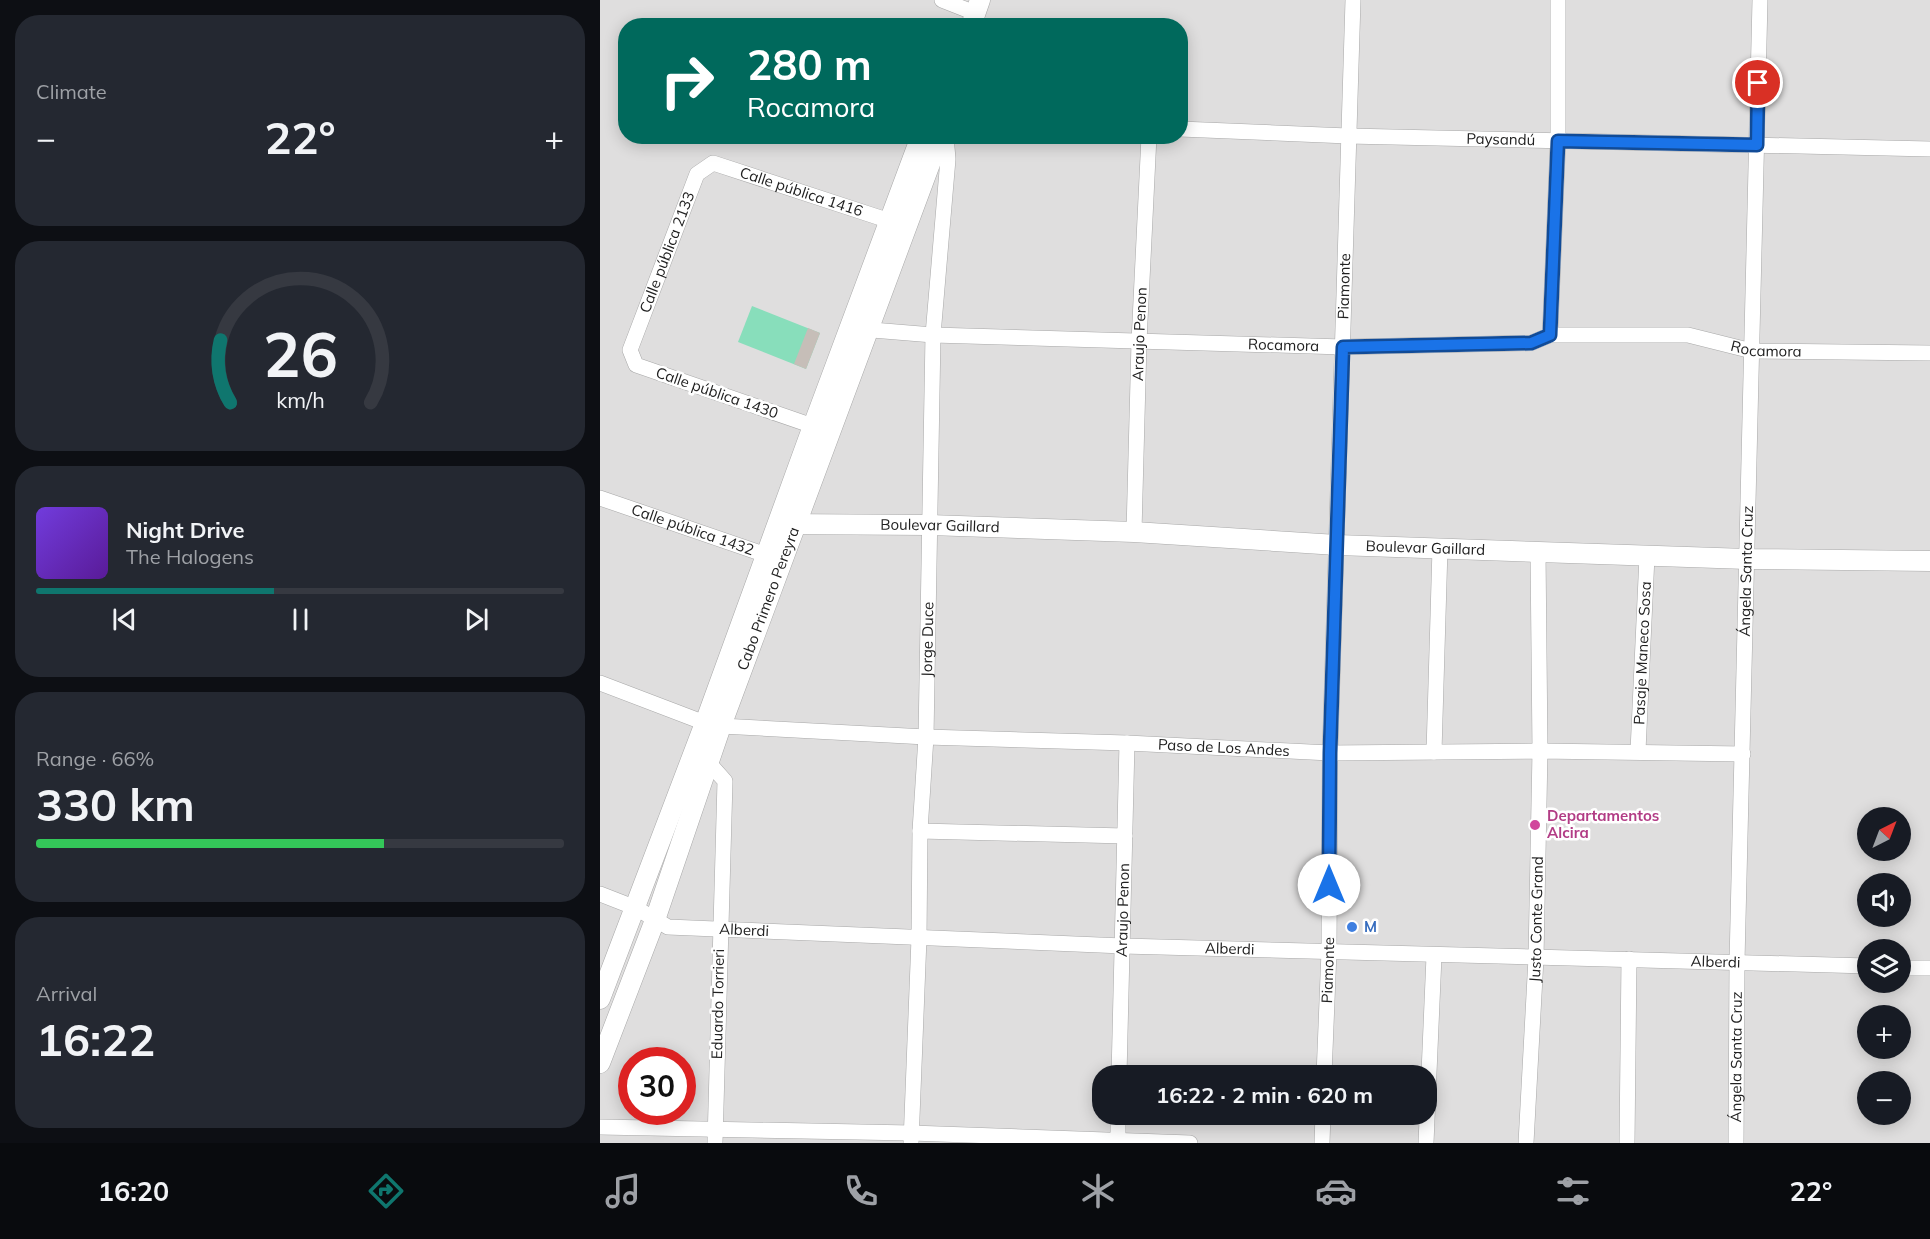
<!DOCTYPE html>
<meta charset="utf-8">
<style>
body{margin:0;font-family:Mulish,sans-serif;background:#242831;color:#f1f3f6;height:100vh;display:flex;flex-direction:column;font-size:22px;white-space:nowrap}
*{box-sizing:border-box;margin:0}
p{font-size:20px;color:#9ea1a6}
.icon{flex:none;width:33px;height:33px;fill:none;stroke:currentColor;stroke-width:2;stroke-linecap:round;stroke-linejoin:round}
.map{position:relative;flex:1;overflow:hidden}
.panel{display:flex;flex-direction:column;gap:15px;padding:15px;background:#0d0f14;width:600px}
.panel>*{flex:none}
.hud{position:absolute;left:18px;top:18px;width:570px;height:126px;border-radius:24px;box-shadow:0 3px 15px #0003;background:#00695c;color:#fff;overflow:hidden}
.needle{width:39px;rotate:42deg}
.fabs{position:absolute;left:1257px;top:807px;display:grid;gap:12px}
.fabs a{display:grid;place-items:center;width:54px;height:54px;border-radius:50%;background:#171b24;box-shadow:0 3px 15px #0003;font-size:30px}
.speed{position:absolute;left:18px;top:1047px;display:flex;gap:12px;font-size:30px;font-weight:700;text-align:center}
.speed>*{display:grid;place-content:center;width:78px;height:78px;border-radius:50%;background:#171b24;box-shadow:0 3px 15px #0003;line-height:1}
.speed .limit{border:9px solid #d22;background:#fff;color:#111}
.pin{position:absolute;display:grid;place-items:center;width:51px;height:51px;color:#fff;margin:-26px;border:3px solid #fff;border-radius:50%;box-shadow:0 2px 6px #0007}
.me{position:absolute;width:66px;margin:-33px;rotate:0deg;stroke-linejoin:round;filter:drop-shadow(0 0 4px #0008)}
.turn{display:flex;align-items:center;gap:21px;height:126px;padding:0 30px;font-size:27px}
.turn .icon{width:78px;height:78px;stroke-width:2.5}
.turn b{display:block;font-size:42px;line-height:51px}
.big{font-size:45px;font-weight:700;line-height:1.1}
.panel .widget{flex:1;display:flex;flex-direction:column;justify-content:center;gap:9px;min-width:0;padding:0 21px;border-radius:24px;background:#242831}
.panel .dial{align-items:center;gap:0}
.dial svg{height:156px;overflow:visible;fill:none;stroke:#363941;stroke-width:7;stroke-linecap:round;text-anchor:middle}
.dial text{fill:#f1f3f6;stroke:none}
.song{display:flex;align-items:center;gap:18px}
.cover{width:72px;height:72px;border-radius:9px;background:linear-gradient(135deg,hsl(260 70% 55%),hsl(270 70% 35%))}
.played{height:6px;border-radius:3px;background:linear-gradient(90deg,#0f766e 45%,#363941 45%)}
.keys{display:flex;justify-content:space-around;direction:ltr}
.heat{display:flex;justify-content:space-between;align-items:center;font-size:33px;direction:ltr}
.charge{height:9px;border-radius:4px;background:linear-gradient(90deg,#34c759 66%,#363941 0)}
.trip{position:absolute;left:492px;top:1065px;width:345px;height:60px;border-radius:24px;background:#171b24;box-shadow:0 3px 15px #0003;font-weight:700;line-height:60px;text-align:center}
.tab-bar{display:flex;height:96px;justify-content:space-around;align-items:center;background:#090b0e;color:#9ea1a6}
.tab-bar .icon{width:42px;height:42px}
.tab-bar .selected{color:#0f766e}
.tab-bar b{font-size:27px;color:#f1f3f6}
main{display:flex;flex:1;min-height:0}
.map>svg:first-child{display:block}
.residential{fill:#dfdede;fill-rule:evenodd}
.pitch{fill:#88debb}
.building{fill:#c6beb8}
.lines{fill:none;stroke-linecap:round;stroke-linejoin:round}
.minor-casing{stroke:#a8a8a8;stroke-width:16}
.tertiary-casing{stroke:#a8a8a8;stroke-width:21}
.minor{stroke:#fff;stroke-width:15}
.tertiary{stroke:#fff;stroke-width:20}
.route-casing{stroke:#114b97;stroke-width:15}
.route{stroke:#1a73e8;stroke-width:10}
.hotel-dot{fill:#d1479c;stroke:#fff;stroke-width:2}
.shop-dot{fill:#3f7fe0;stroke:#fff;stroke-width:2}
.labels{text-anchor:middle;stroke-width:5;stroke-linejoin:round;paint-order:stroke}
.street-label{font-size:15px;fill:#212121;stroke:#fff}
.hotel-label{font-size:15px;font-weight:bold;fill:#b23c85;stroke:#fff;text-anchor:start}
.shop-label{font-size:15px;font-weight:bold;fill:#366cbe;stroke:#fff;text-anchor:start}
</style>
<main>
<section class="panel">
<div class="widget"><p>Climate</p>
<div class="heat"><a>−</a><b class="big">22°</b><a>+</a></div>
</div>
<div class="widget dial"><svg viewBox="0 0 100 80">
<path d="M14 69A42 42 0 1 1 86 69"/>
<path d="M14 69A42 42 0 0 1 9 37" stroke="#0f766e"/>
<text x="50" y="56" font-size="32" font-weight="700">26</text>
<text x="50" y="72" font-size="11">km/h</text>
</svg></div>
<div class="widget">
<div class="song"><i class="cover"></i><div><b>Night Drive</b><p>The Halogens</p></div></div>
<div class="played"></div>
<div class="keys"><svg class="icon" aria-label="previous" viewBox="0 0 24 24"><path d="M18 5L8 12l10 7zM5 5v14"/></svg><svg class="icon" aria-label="pause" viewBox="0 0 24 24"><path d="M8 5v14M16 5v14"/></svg><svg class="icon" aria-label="next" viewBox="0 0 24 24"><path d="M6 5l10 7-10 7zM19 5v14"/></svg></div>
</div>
<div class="widget"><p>Range · 66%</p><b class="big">330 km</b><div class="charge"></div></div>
<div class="widget"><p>Arrival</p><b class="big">16:22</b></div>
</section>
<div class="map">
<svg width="1330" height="1143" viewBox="0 0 1330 1143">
<rect width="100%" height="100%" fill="#f1eee8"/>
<path class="residential" d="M0,0H1330V1143H0ZM26,26H580V136H26ZM1268,818H1300V850H1268ZM1268,884H1300V916H1268ZM1268,950H1300V982H1268ZM1268,1016H1300V1048H1268ZM32,1060H82V1112H32ZM502,1076H826V1114H502ZM1268,1082H1300V1114H1268Z"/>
<path class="pitch" d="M152,306L220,333L206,369L138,342Z"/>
<path class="building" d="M208,328L220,333L206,369L194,364Z"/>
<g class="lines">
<defs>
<g id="minor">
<path d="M342,0L375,13"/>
<path id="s1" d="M580,129L748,136L1330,149"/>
<path id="s2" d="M260,329L333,335L743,347L931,343L950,335H1088L1152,351L1330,353"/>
<path d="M950,335L958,141V0"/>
<path id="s3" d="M213,426L36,365L30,350L97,174L113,163L290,221"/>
<path id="s4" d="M0,498L175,558"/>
<path id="s5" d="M534,532L539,342L549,136"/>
<path id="s6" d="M0,683L105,723L121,726L326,737L527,743L730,753L940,751L1143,754"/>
<path id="s7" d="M1038,751L1047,556"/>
<path d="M834,752L840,548"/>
<path d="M109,763L125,781L115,1143"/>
<path d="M320,831L525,836"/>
<path id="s8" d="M0,894L36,908L68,927L523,946L1268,966"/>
<path d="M1300,968H1330"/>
<path id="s9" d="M519,1076L527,743"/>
<path id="s10" d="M724,1076L729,951L730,753L753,0"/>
<path d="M0,1127L311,1133L590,1143"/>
<path id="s11" d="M311,1143L319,938L320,831L326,737L333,335L348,159L346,136"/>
<path d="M518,1143V1114"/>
<path d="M722,1143L723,1114"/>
<path d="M826,1143L834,956"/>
<path id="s12" d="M926,1143L936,958L940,751L938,552"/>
<path d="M1027,1143L1029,959"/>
<path id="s13" d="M1136,1143L1137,962L1160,0"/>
</g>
<g id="tertiary">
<path d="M371,26L380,0"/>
<path id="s14" d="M178,524L329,525L534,532L737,545L1147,559L1330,561"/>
<path d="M0,999L105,723L213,426L317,147L324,136"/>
<path id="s15" d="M0,1063L55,920L121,726L334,153L337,136"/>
</g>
</defs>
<use href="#minor" class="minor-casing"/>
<use href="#tertiary" class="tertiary-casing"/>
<use href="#minor" class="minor"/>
<use href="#tertiary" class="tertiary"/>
</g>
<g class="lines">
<defs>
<path id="route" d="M729,885L730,753L743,347L931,343L950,335L958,141L1157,145L1158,83"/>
</defs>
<use href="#route" class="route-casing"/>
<use href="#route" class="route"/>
</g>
<circle class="hotel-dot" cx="935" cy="825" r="6"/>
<circle class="shop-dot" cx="752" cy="927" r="6"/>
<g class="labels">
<g class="street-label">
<text dy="5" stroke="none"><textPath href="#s1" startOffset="321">Paysandú</textPath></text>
<text dy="5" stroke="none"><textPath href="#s3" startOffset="504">Calle pública 1416</textPath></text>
<text dy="5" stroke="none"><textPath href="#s3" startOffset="308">Calle pública 2133</textPath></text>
<text dy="5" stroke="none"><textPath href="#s10" startOffset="790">Piamonte</textPath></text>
<text dy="5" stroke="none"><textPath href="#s5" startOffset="198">Araujo Penon</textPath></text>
<text dy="5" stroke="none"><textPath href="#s2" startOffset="424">Rocamora</textPath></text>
<text dy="5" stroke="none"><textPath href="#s2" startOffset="910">Rocamora</textPath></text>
<text transform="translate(117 393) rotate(19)" y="5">Calle pública 1430</text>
<text dy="5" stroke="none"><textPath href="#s14" startOffset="162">Boulevar Gaillard</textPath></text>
<text dy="5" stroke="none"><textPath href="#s4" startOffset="98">Calle pública 1432</textPath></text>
<text dy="5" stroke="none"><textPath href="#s14" startOffset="648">Boulevar Gaillard</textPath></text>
<text dy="5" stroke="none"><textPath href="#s13" startOffset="572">Ángela Santa Cruz</textPath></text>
<text dy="5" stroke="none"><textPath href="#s15" startOffset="494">Cabo Primero Pereyra</textPath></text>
<text dy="5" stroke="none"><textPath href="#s11" startOffset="504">Jorge Duce</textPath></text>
<text dy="5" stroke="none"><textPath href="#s7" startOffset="98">Pasaje Maneco Sosa</textPath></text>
<text dy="5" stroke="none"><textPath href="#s6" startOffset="632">Paso de Los Andes</textPath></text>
<text dy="5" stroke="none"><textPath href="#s9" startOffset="166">Araujo Penon</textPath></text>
<text dy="5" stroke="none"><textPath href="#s12" startOffset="224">Justo Conte Grand</textPath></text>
<text dy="5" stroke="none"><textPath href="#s8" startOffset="152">Alberdi</textPath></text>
<text dy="5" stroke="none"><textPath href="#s8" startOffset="638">Alberdi</textPath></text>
<text dy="5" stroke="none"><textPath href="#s8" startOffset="1124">Alberdi</textPath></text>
<text dy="5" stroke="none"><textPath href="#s10" startOffset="106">Piamonte</textPath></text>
<text transform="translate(118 1004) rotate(-89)" y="5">Eduardo Torrieri</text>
<text dy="5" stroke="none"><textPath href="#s13" startOffset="86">Ángela Santa Cruz</textPath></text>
</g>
<g class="hotel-label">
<text x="947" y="821">Departamentos<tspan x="947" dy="17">Alcira</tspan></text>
</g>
<g class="shop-label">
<text x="764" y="932">M</text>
</g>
</g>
</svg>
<div class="fabs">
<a><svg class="needle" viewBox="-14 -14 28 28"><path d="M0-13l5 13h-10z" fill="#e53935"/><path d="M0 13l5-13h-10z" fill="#9ea1a6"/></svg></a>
<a><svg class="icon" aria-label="sound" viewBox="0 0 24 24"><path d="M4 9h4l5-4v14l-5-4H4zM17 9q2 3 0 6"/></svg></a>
<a><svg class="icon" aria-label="layers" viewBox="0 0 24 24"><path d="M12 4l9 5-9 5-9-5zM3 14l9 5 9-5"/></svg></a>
<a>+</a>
<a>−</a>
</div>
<div class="speed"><div class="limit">30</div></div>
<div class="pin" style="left:1158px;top:83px;background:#d93025"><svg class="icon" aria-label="arrive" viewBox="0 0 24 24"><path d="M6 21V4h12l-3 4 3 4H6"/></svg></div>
<svg class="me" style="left:729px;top:885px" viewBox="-20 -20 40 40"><circle r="19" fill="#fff"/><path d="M0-13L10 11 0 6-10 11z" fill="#1a73e8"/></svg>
<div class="trip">16:22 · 2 min · 620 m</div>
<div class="hud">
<div class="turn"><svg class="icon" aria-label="right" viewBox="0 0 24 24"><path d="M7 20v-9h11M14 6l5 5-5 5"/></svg><div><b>280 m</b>Rocamora</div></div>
</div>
</div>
</main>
<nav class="tab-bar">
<b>16:20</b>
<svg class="icon selected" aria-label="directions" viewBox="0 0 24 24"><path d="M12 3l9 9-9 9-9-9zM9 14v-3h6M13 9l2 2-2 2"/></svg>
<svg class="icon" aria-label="music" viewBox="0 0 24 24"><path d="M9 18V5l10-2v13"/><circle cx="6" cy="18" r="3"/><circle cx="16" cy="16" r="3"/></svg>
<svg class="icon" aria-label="phone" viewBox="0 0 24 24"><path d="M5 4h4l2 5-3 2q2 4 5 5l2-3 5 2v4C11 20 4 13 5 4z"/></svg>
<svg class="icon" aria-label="climate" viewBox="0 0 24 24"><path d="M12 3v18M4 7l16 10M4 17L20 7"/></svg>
<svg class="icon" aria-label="car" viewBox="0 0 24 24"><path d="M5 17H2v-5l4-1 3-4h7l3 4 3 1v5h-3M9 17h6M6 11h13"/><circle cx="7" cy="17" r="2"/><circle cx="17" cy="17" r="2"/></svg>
<svg class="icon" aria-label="filters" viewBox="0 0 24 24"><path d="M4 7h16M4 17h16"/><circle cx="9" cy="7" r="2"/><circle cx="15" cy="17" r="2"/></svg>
<b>22°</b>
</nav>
